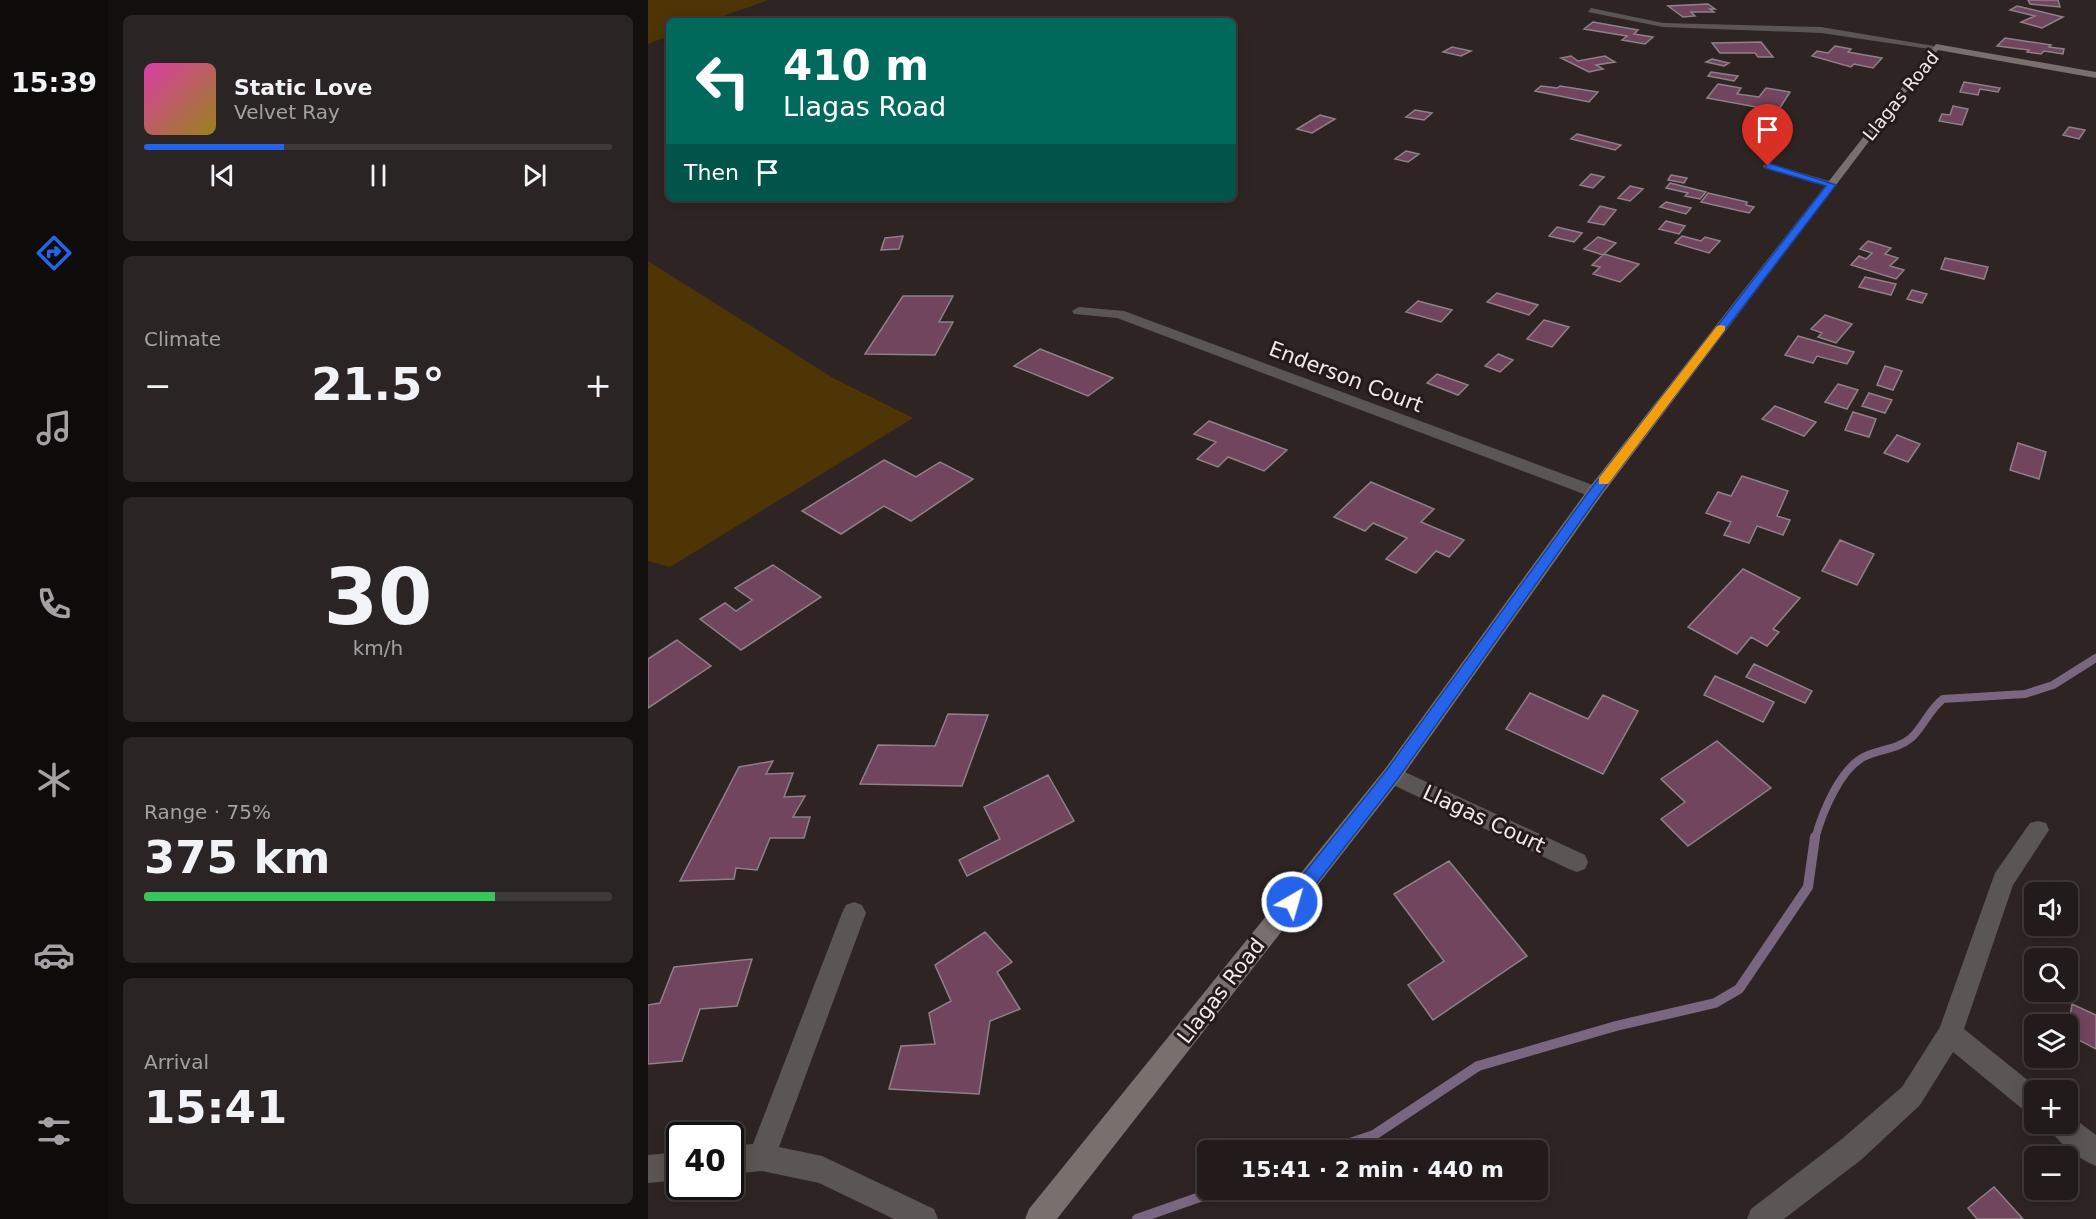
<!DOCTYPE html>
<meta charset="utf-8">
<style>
body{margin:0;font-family:"DejaVu Sans",sans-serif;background:#2b2424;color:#f1f3f6;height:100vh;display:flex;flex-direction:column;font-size:22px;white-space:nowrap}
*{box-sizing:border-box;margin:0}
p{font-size:20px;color:#a3a1a3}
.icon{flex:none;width:33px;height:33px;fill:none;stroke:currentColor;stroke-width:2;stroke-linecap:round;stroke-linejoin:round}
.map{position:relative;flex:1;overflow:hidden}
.sheet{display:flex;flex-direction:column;gap:15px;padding:15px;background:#130f0f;width:540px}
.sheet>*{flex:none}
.banner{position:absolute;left:18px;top:18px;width:570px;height:183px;border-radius:9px;box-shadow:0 3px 15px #0003,0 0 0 2px #40393a;background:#00695c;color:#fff;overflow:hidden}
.fabs{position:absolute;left:1376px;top:882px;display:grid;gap:12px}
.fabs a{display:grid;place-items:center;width:54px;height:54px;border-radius:9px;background:#231b1b;box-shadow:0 3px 15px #0003,0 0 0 2px #40393a;font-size:30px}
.speed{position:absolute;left:18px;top:1122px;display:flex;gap:12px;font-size:30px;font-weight:700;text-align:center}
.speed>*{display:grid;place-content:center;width:78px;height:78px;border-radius:50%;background:#231b1b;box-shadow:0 3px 15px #0003,0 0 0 2px #40393a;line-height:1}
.speed .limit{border:3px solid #111;border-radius:9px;background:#fff;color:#111}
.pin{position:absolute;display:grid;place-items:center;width:51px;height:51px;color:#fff;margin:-62px -26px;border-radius:50% 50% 50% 0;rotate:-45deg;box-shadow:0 0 6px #0007}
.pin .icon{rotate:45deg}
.me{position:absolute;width:66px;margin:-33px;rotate:38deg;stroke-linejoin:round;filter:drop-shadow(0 0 4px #0008)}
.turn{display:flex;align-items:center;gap:21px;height:126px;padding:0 18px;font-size:27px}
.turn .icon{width:78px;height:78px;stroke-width:2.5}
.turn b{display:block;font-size:42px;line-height:51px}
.then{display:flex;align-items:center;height:57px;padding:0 18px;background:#0003;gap:12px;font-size:22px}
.big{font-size:45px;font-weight:700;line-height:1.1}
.sheet .tile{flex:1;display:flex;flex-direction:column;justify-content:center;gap:9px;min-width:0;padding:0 21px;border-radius:9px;background:#2b2424}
.sheet .dial{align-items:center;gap:0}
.dial b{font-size:78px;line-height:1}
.song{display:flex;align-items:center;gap:18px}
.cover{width:72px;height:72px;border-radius:9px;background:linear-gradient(135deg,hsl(320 70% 55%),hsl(50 70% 35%))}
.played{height:6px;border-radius:3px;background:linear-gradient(90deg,#2563eb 30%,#40393a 30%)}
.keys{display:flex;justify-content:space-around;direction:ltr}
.heat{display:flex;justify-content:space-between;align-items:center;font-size:33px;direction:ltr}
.charge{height:9px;border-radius:4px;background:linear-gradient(90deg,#34c759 75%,#40393a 0)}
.trip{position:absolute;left:549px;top:1140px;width:351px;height:60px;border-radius:9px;background:#231b1b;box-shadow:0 3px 15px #0003,0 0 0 2px #40393a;font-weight:700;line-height:60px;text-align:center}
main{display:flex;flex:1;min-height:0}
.tabs{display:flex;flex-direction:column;width:108px;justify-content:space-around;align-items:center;background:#0e0b0b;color:#a3a1a3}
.tabs .icon{width:42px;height:42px}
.tabs .current{color:#2563eb}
.tabs b{font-size:27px;color:#f1f3f6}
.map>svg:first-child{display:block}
.green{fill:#4e3506}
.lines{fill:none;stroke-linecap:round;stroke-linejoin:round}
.stream-far1{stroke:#7a6680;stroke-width:8}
.stream{stroke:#7a6680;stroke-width:10}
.building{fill:#71455e;stroke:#8d8187;stroke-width:1.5}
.street{fill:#5b5654;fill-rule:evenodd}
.secondary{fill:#79706d;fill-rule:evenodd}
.route{fill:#2563eb;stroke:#184099;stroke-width:1.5}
.slow{fill:#f59e0b}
.labels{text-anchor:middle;stroke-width:6;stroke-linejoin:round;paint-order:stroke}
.far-street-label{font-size:18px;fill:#f2eaea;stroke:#251a1b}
.street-label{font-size:21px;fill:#f2eaea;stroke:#251a1b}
</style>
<main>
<nav class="tabs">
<b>15:39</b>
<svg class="icon current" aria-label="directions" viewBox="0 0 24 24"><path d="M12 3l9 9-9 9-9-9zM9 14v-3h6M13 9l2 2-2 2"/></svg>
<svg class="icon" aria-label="music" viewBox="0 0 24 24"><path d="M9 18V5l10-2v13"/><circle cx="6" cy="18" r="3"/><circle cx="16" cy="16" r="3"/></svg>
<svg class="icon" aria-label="phone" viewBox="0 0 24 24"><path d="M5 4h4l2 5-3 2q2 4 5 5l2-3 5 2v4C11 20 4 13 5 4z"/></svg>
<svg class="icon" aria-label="climate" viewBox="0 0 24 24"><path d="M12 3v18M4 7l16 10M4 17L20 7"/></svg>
<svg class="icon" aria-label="car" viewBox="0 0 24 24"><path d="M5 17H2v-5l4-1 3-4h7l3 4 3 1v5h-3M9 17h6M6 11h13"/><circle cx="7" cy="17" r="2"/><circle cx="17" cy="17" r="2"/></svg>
<svg class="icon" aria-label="filters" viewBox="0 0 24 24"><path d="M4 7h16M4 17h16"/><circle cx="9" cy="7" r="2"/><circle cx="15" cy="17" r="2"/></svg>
</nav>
<section class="sheet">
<div class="tile">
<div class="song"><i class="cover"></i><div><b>Static Love</b><p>Velvet Ray</p></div></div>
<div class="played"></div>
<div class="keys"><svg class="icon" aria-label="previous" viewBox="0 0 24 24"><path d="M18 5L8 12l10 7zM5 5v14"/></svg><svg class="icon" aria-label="pause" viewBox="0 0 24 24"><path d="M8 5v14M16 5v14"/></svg><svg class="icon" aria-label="next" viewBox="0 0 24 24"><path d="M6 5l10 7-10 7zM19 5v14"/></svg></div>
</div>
<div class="tile"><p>Climate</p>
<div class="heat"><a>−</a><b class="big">21.5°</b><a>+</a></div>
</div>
<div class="tile dial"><b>30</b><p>km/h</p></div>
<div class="tile"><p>Range · 75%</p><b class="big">375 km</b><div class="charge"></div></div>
<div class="tile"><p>Arrival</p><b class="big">15:41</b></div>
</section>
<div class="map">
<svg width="1448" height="1219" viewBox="0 0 1448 1219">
<rect width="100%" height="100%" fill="#2f2424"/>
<path class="green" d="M0,0H120L62,21H21V36L0,44Z
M0,261L185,378L265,418L22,567L0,561Z"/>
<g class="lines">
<path class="stream-far1" d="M1167,839C1174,813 1193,765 1220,755C1234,749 1250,749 1263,738C1275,727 1281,710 1295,699L1377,694L1405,685L1448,658"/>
<path class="stream" d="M681,1150L726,1135L830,1066L968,1026L1067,1003L1091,989L1160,887L1167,837
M489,1219L572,1190"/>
</g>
<path class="building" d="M1380,0H1410L1412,7L1382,4Z
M1060,4L1067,9H1062L1066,12H1043L1047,16L1035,17L1020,6Z
M1369,6L1415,17L1394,28L1373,22L1387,16L1362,10Z
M945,22L990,30L986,34L1005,37L997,44L974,40L979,36L936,29Z
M1357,38L1403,45L1401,47L1416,49L1415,54L1396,51L1393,54L1379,52L1381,50L1349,46Z
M1113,42L1125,57H1110L1107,53H1072L1064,43Z
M1187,46L1203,49L1200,52L1234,58L1225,68L1206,64L1203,67L1164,56L1169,51L1180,53Z
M804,47L823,51L813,56L795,52Z
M923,56L930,61L957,56L967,62L948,65L955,69L941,72L913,58Z
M1064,59L1081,63L1076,66L1058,62Z
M1063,72L1090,76L1086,81L1060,76Z
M1316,82L1352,88L1350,92L1332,89L1330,95L1312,92Z
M1070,84L1093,88L1089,94L1111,97L1118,88L1142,92L1130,111L1059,98Z
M893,86L909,88L912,86L950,92L941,102L887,91Z
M1305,106L1320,109L1314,125L1291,121L1294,114L1302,115Z
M767,110L784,113L776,120L758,117Z
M672,115L687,119L664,133L649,129Z
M1421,127L1437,130L1431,139L1415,135Z
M929,134L973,145L967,150L923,139Z
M758,151L771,154L760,162L747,159Z
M943,174L956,177L945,188L932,185Z
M1023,175L1039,178L1036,183L1020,180Z
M1022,183L1058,192L1052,199L1037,196L1040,193L1018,188Z
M982,186L995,189L982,201L970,198Z
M1060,193L1099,202L1098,205L1106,207L1101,213L1053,202Z
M1018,202L1043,208L1038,214L1012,207Z
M952,206L968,210L956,225L940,222Z
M1018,221L1037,226L1031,234L1011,229Z
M909,227L934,233L926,242L901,236Z
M255,236L251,249L233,250L237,238Z
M1034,236L1053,241L1057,237L1072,241L1061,253L1027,243Z
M950,237L968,243L955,255L936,249Z
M1220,241L1243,248L1237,254L1250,258L1242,266L1256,270L1248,279L1203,265L1211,256L1218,259L1224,253L1212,249Z
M956,254L991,264L972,282L945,274L952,267L944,265Z
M1297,258L1340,267L1336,279L1293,269Z
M1217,277L1248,284L1243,295L1211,287Z
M1264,290L1279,294L1274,303L1259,299Z
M849,293L890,305L881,315L839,302Z
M255,296H305L291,322H305L287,355L217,354Z
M770,301L804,310L793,322L758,312Z
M1177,315L1204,324L1188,343L1170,337L1174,333L1163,329Z
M896,320L921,327L904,347L879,339Z
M1150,336L1206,352L1199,364L1169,356L1165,363L1137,355Z
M392,349L465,378L440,396L366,366Z
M850,354L865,360L852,372L837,366Z
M1237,366L1254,371L1245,390L1229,385Z
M789,374L820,385L810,395L779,383Z
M1190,384L1210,390L1199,409L1177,402Z
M1221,393L1244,400L1237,413L1214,406Z
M1127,406L1168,422L1156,436L1114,419Z
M1205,412L1228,419L1221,437L1197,430Z
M561,421L639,450L616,471L580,457L570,467L549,459L568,442L546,434Z
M1249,435L1272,444L1260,462L1236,453Z
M1370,443L1398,452L1391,479L1362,470Z
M236,460L268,477L292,462L325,479L263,521L236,506L193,534L154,511Z
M1094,476L1140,491L1129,516L1142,520L1135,535L1109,526L1101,543L1076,535L1083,522L1058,513L1070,492L1083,496Z
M723,482L786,509L773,522L816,540L801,557L788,551L768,573L738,559L759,538L725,523L717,531L686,517Z
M1192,540L1226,554L1209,585L1174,571Z
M125,565L173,597L93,650L52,619L77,603L88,611L104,600L87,588Z
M1095,569L1152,598L1125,629L1131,632L1119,646L1103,637L1089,654L1040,627Z
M29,640L63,666L0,708V659Z
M1106,664L1164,691L1157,703L1098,677Z
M1067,676L1126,702L1115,722L1056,695Z
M882,693L940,719L955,695L990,711L955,774L858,729Z
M300,714L340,715L314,786L212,784L230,745L287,746Z
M1069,741L1123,788L1040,846L1013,819L1037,802L1013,779Z
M125,761L118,774L145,773L136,797L157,796L145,817H162L156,838H122L109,870L88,868L86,879L32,881L91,767Z
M400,775L426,821L319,876L311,860L352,839L336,807Z
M801,861L879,956L785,1020L760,985L796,961L746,894Z
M337,932L364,962L349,972L372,1009L342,1021L331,1094L241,1089L253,1046L287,1044L281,1013L303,1001L287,965Z
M104,959L89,1006L52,1009L34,1061L0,1064V1005L12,1003L26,967Z
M1424,1004L1448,1015V1049L1419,1034Z
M1346,1187L1375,1219H1329L1320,1208Z"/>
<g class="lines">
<path class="street" d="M943,8L1015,23L1173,27L1292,47L1288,50L1173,33L1015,27L940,12Z
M1120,163L1188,183L1189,185L1184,188L1116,168L1115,166Z
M431,307L476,311L953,488L955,492L947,497L941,496L469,318L426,314L424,311Z
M744,766L937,855L940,862L937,869L929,872L921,869L737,781L734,775L737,769Z
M1390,821L1398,823L1401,830L1365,885L1316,1029L1392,1090H1386V1115L1377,1111L1305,1052L1272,1105L1214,1159L1136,1219H1099L1103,1209L1194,1139L1254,1087L1292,1027L1347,873L1382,823Z
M206,902L214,905L218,913L131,1147L174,1156L286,1209L290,1219H246L171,1183L114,1171L82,1174V1146L105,1144L194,913L198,905Z
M1419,1113L1448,1135V1166C1431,1159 1406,1141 1400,1124H1419Z
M32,1152V1180L0,1183V1155Z"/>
<path class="secondary" d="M1288,44L1448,72V78L1290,50L953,496L751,781L409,1219H377L381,1209L737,769L941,488Z"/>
</g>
<path class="route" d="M1120,163L1188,185L951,495L749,780L650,907L644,909L638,907L635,902L638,896L738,771L942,490L1178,186L1117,168Z"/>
<path class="slow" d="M1073,325L1077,326V330L960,484H951V478L1069,326Z"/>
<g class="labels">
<g class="far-street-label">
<text transform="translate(1253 96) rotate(-51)" y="6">Llagas Road</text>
</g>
<g class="street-label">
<text transform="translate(698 377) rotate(21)" y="7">Enderson Court</text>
<text transform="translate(836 819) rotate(25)" y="7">Llagas Court</text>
<text transform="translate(573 991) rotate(-52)" y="7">Llagas Road</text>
</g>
</g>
</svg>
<div class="fabs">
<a><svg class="icon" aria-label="sound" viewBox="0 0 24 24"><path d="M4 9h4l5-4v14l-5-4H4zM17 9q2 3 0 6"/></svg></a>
<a><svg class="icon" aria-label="search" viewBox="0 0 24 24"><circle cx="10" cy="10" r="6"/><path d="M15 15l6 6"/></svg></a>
<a><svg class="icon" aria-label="layers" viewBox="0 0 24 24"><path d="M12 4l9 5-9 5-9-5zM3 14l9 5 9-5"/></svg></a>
<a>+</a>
<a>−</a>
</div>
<div class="speed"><div class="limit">40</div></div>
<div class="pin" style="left:1120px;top:166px;background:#d93025"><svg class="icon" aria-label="arrive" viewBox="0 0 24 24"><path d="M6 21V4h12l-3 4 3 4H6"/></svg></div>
<svg class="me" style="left:644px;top:902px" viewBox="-20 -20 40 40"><circle r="17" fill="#2563eb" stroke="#fff" stroke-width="3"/><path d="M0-11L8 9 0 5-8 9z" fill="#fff"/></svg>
<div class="trip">15:41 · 2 min · 440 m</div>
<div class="banner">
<div class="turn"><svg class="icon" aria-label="left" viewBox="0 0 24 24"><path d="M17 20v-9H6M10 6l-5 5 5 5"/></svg><div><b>410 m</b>Llagas Road</div></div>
<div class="then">Then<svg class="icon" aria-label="arrive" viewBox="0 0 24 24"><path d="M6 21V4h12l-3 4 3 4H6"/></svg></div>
</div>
</div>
</main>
